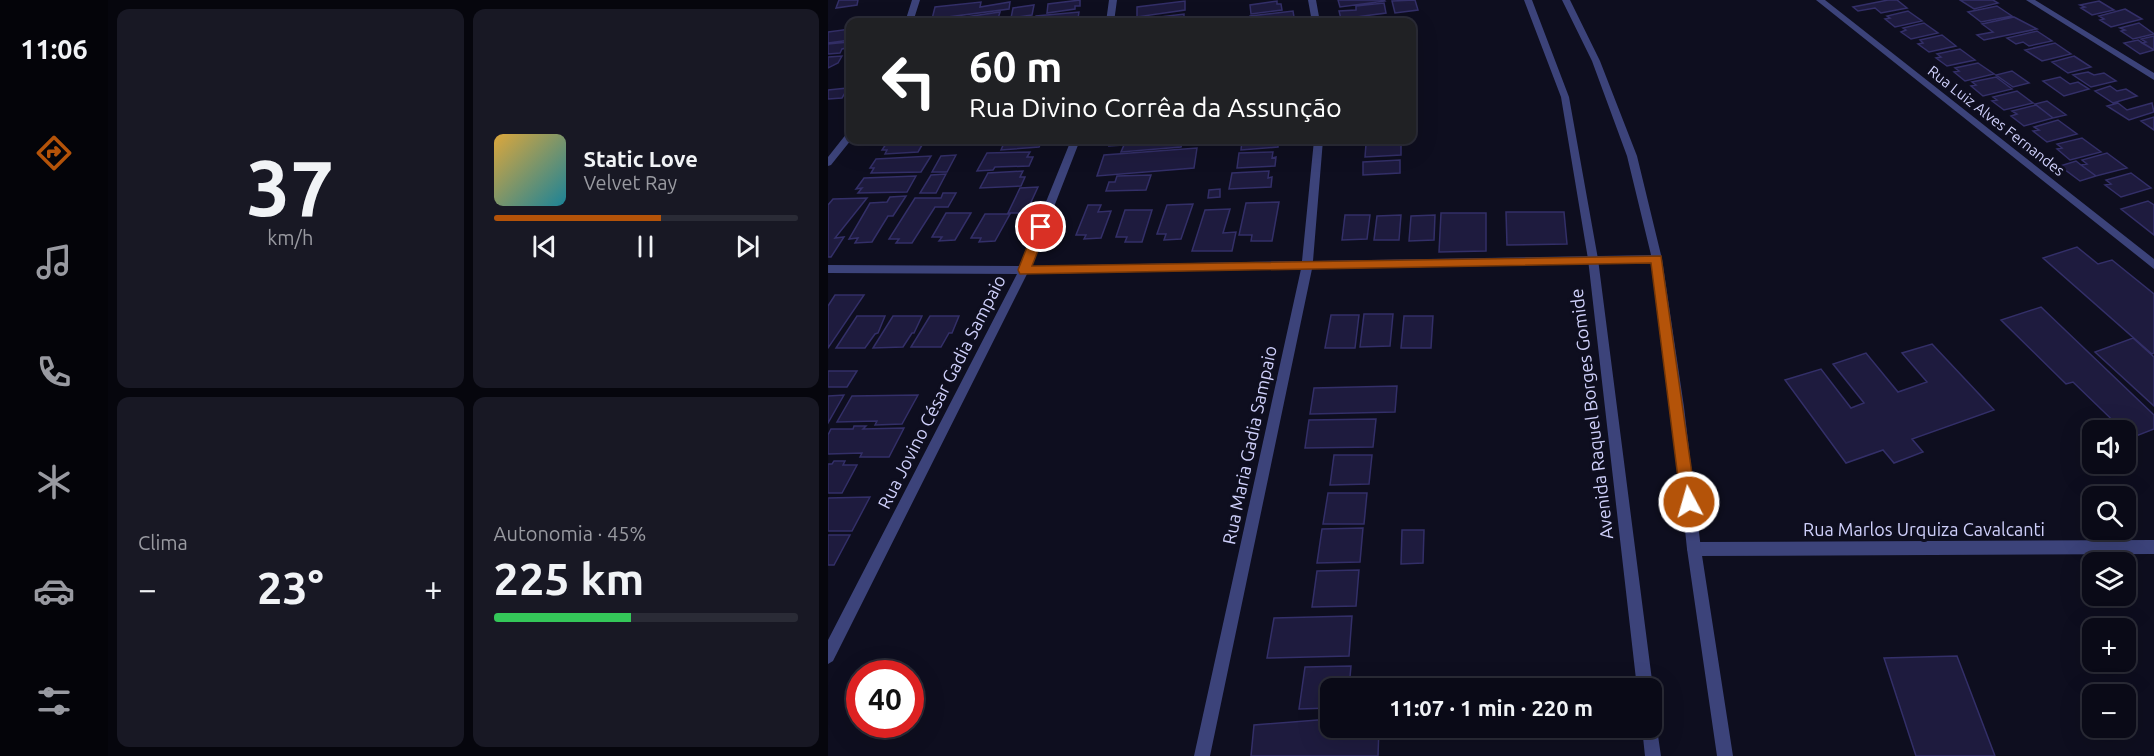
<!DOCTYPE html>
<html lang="pt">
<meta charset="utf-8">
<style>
body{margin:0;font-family:Ubuntu,sans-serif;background:#181824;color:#f1f3f6;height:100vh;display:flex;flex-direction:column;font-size:22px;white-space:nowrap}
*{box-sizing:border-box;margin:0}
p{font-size:20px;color:#999aa1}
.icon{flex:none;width:33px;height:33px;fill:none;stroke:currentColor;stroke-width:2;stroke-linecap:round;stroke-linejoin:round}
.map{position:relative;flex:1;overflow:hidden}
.side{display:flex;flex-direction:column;gap:9px;padding:9px;background:#06060d;width:720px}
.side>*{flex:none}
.guide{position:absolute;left:18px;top:18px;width:570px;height:126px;border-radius:12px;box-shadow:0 6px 24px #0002,0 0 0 2px #2a2b36;background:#202124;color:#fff;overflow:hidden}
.fabs{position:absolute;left:1254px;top:420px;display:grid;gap:12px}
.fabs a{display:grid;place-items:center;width:54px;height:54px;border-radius:12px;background:#0a0a17;box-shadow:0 6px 24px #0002,0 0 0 2px #2a2b36;font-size:30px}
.speed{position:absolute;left:18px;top:660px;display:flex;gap:12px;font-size:30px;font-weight:700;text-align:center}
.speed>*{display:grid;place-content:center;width:78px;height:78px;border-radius:50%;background:#0a0a17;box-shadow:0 6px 24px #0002,0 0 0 2px #2a2b36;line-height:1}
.speed .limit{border:9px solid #d22;background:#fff;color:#111}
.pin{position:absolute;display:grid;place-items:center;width:51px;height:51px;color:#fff;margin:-26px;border:3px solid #fff;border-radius:50%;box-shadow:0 2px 6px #0007}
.me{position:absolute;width:66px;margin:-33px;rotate:354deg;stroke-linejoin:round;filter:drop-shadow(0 0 4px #0008)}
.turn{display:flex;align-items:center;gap:21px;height:126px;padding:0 24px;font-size:27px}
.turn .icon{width:78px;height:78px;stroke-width:2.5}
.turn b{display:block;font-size:42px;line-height:51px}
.big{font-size:45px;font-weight:600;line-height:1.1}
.side .card{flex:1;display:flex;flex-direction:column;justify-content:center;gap:9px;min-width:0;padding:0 21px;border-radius:12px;background:#181824}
.side .dial{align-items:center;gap:0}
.dial b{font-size:78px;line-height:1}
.song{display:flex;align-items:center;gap:18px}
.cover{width:72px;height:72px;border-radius:9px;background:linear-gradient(135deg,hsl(40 70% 55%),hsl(190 70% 35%))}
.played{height:6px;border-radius:3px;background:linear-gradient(90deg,#b45309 55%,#2a2b36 55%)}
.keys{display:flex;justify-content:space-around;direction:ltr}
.heat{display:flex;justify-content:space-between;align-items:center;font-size:33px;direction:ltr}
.charge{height:9px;border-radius:4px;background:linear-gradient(90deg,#34c759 45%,#2a2b36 0)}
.side .tiles{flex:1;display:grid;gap:9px;grid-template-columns:repeat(2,1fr)}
.trip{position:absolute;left:492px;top:678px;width:342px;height:60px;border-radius:12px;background:#0a0a17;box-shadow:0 6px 24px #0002,0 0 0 2px #2a2b36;font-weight:600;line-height:60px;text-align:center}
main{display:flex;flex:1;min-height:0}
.tabs{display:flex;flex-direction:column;width:108px;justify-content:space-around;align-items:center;background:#040409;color:#999aa1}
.tabs .icon{width:42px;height:42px}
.tabs .active{color:#b45309}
.tabs b{font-size:27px;color:#f1f3f6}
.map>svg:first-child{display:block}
.building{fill:#1e1b3e;stroke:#332f68;stroke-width:1.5}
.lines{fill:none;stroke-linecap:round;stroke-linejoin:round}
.minor{fill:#3c437a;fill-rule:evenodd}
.tertiary{fill:#3c437a;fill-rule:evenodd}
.route{fill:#b45309;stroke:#753606;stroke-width:1.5}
.labels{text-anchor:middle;stroke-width:6;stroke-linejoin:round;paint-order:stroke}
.far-street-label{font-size:15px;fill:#cfd0fb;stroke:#0e0e1f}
.street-label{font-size:18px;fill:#cfd0fb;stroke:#0e0e1f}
</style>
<main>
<nav class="tabs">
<b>11:06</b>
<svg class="icon active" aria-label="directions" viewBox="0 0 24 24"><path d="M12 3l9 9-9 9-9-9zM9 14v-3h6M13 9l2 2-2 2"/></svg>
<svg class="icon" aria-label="music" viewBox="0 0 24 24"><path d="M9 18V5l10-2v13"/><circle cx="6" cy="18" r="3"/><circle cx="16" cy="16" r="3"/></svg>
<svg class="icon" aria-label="phone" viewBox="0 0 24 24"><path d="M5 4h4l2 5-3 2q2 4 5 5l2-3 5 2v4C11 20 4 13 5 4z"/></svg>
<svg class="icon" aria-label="climate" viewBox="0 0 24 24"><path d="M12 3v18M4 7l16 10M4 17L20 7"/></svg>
<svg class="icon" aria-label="car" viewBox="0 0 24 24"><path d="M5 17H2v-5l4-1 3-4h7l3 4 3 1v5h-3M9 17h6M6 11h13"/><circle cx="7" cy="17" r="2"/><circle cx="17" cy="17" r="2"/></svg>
<svg class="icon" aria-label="filters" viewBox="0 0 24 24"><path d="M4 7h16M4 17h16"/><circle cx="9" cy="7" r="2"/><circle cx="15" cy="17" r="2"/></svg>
</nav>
<section class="side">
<div class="tiles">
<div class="card dial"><b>37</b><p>km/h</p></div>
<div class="card">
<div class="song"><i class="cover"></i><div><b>Static Love</b><p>Velvet Ray</p></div></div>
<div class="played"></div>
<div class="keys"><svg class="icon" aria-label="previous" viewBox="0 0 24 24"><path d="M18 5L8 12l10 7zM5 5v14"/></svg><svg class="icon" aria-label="pause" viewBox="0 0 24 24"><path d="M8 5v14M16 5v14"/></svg><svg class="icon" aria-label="next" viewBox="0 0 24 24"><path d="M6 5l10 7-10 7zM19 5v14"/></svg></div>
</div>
<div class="card"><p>Clima</p>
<div class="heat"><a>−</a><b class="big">23°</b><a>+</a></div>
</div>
<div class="card"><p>Autonomia · 45%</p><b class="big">225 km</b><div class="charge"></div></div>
</div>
</section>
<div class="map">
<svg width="1326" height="756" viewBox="0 0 1326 756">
<rect width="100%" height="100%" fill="#0e0e1f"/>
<path class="building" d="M11,0H30L29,5L8,8Z
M252,0V6H247V9L219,13L220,4Z
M510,0H556L557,1L512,7Z
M587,0L590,10L567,13L564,1Z
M1060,0H1069L1079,8L1053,13L1047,8L1030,11L1025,7Z
M1132,0H1165L1170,3L1146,9Z
M357,1V10L309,17V7Z
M449,1V4H453L454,10L423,14L422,5Z
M1271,1L1286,10L1264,15L1253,8L1257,7L1252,5Z
M153,2L152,7L182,2L181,9L104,19L107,7Z
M556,3L558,13L513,19L511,11L528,10V6Z
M206,5L204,15L183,18L185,8Z
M1169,6L1184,16L1153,22L1140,12Z
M1297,9L1314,19L1283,27L1272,20L1276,19L1271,16Z
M465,11L466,17L454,18L455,22H422V16Z
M1080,11L1094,21L1067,27L1057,19L1062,18L1059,16Z
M172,12L169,22H115L117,20Z
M251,12L250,18L247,19L246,22H207L208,16Z
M356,14V22H307V20Z
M558,17L559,22H530V20Z
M1186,17L1209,29L1156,40L1149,35L1165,32L1154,24Z
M1096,23L1110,33L1083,39L1073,32L1078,30L1075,28Z
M1311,23L1326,34L1305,39L1293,31L1297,30L1292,28Z
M22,29V40L0,43V32Z
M1209,31L1224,41L1201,46L1195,42L1188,44L1179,38Z
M1114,35L1128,46L1101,52L1090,44L1095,43L1092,40Z
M1326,36V50L1314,43L1318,42L1313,39Z
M1310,40L1326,50L1312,54L1296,43Z
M21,42L18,48L14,49L12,53L0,54V44Z
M1227,43L1243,54L1214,61L1197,50Z
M1132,49L1147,60L1119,66L1108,58L1113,57L1109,54Z
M14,56L10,63L0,68V57Z
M1246,56L1263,67L1240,73L1224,62Z
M1150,63L1166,74L1137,81L1126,72L1131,71L1127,68Z
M1184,71L1201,83L1185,87L1168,75Z
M1260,72L1266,75L1276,73L1288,81L1263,87L1245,75Z
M1168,77L1184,89L1155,96L1143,86L1148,85L1144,82Z
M1232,77L1242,84L1250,82L1261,89L1236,96L1215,81Z
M1282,86L1289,91L1298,89L1309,96L1285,103L1267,91Z
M20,88L14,98L0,99V90Z
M1189,91L1205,103L1176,110L1164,101L1169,100L1165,97Z
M1219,101L1238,115L1225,118L1207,104Z
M1290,103L1299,110L1324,103L1326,112L1301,120L1279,106Z
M1208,105L1225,118L1196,126L1183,116L1189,114L1184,111Z
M1326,117V130L1313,121Z
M1230,120L1249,134L1219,142L1205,131L1211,130L1206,127Z
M1254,138L1273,152L1242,160L1229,149L1234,148L1229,144Z
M97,140L90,152L57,154L59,150H54L60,141Z
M165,140H215L211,147L173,150L176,143L163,144Z
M283,140H355L353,147L293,152L296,145L281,146Z
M414,140H450V147L413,150Z
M573,142V155L537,157L538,144Z
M369,148L366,168L269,176L276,155Z
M202,152L199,157H205L201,166L167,167L165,170L149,171L159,153Z
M445,152L444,158L448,157L447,166L409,168L411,153Z
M1279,153L1299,168L1268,176L1253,165L1259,164L1254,160Z
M128,155L119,172H104L113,156Z
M103,156L93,172L43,173L46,168H42L48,159Z
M572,160V173L535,175V162Z
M1248,161L1253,165L1268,176L1252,181L1232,166Z
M195,171L192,177H197L193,186L152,188L160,173Z
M441,171L440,178L444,177L443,187L401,189L404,173Z
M1303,173L1323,188L1293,197L1277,185L1283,184L1278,180Z
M118,174L108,193H92L103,175Z
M323,175L318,190L278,191L281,182H287L289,176Z
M88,176L79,192L30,193L34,188L28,189L36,178Z
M210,187L198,213H180L192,188Z
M392,189V197L380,198L381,190Z
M115,193H128L120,207H107L84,243H68L71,239H61L87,198H113Z
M78,196L65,216H60L44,242L27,243L30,238L21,239L42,203L59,202L62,197Z
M39,198L7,238L16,237L3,257H0V205L5,199Z
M1320,201L1326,205V235L1293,209Z
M451,202L444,241H423L424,235H411L418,203Z
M365,204L353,239L336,240L338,234H329L339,205Z
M260,205H273L270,212L283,211L273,238L256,239L258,235H248Z
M402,209L395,233L408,232L404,251H364L377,210Z
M297,210H324L314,242H297L299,237H288Z
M678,212H736L739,244L679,245Z
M118,213H143L127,240L111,241L114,237H104Z
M613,213H658V251L611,252Z
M157,214H182L167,241L151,242L153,238H143Z
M517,215H542L539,239L514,240Z
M573,215L571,240H546L549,216Z
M607,215L606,240L581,241L583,216Z
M1249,247L1270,264L1284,260L1326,294V353L1324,354L1215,258Z
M7,295H36L0,348V306Z
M1213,307L1326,415V429L1303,438L1245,382L1238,384L1173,320Z
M536,314H565L562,346L532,347Z
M503,315H531L527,348H497Z
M29,316H57L50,333L47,334L37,348H8Z
M65,316H94L86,333H84L75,347L45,348Z
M102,316H131L124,333H121L113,347H83Z
M576,316H605L603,348H573Z
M1305,338L1326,357V406L1267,352Z
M1104,344L1166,410L1084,439L1095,452L1066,463L1055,450L1018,463L957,380L993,369L1023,408L1036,403L1005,364L1038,353L1070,392L1099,382L1074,353Z
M0,371H29L19,387H0Z
M569,386L567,412L482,414L486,388Z
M16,395L0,423V396Z
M90,395L74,424L47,425L49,421L9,422L24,396Z
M548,419L545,447L477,448L481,420Z
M26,426H38L35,429L76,428L61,457H32L34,453L0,454V435L3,429H25Z
M506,455H544L541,484L502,485Z
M6,461H17L15,465H29L14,493H0V464H4Z
M500,493H539L536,524H495Z
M42,497L24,531H0V498Z
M535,528L532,562L489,563L494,529Z
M574,530H596L595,563L573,564Z
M0,535H22L6,565H0Z
M531,570L528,606L484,607L489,571Z
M524,616L521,656L439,658L446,618Z
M1129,656L1167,756H1088L1056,658Z
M523,666L521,688H502V708L471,709L477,667Z
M502,719V728H551L550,756H423L426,725Z"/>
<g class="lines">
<path class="minor" d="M84,0H92L85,22H77Z
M281,0H289L286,22H278Z
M480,0H488L492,22H484Z
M988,0H997L1326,259V269Z
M1198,0H1207L1326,73V80Z
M22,132L23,140L3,165L0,166V157L19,133Z
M243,140H252L203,266L474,261L486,140H495L485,261L829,255L834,259L829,263L484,269L382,756H366L473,269L199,274L5,661L0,664V640L189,274L0,273V265L192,266Z
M1326,540V554L866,556L861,554L859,549L861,544L866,542Z"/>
<path class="tertiary" d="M696,0H704L741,97L770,259L825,688L824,691V688H809L760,259L733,97Z
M734,0H742L772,61L809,156L834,259L856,407L873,549L905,756H889L859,549L844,407L824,259L799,156L764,61Z
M824,721L828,722L833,756H817L814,728H824Z"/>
</g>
<path class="route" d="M213,223L219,227L204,266L833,256L868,502L866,507L861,509L855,507L853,502L823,263L192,274L190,270L207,227Z"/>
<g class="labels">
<g class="far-street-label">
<text transform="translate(1168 121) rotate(38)" y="5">Rua Luiz Alves Fernandes</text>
</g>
<g class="street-label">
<text transform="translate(114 392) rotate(-63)" y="6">Rua Jovino César Gadia Sampaio</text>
<text transform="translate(764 414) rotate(-97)" y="6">Avenida Raquel Borges Gomide</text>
<text transform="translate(422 445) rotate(-78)" y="6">Rua Maria Gadia Sampaio</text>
<text x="1096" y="536">Rua Marlos Urquiza Cavalcanti</text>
</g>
</g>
</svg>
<div class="fabs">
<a><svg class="icon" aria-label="sound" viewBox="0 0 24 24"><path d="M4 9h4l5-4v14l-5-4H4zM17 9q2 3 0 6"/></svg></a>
<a><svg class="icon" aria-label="search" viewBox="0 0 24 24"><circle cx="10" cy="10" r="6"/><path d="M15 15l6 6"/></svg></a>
<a><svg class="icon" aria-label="layers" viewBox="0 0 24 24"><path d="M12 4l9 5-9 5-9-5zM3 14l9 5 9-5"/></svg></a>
<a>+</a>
<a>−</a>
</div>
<div class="speed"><div class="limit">40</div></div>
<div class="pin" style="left:213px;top:227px;background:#d93025"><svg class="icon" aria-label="arrive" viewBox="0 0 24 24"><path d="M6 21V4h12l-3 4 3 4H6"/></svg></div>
<svg class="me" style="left:861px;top:502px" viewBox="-20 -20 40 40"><circle r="17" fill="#b45309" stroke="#fff" stroke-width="3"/><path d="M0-11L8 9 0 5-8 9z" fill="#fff"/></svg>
<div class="trip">11:07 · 1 min · 220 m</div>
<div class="guide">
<div class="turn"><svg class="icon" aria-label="left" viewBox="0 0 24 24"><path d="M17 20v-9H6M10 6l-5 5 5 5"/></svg><div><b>60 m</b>Rua Divino Corrêa da Assunção</div></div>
</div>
</div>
</main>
